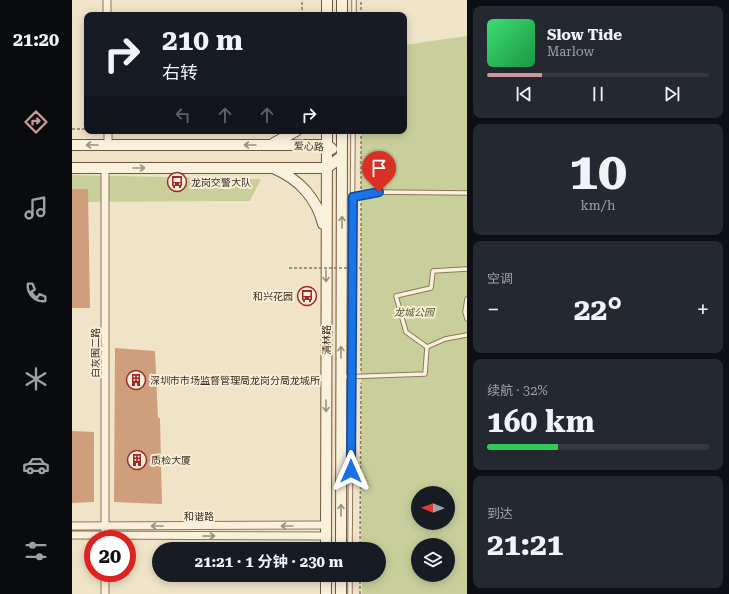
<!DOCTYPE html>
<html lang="zh">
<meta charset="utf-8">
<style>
body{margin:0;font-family:"Roboto Serif","Noto Sans SC",serif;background:#242831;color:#f1f3f6;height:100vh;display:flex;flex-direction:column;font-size:15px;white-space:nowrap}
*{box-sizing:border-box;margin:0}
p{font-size:13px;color:#9ea1a6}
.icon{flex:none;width:22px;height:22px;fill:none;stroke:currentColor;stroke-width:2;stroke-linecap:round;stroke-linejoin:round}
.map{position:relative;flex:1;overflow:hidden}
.side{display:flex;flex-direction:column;gap:6px;padding:6px;background:#0d0f14;width:262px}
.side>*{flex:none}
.banner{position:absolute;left:12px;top:12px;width:323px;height:122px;border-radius:8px;box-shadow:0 2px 10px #0003;background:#171b24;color:#f1f3f6;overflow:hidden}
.needle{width:26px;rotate:271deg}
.buttons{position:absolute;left:339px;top:486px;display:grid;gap:8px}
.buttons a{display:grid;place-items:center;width:44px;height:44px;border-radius:50%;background:#171b24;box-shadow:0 2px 10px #0003;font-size:20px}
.speed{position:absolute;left:12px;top:530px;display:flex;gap:8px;font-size:20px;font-weight:700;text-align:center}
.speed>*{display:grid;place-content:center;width:52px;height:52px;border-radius:50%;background:#171b24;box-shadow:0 2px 10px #0003;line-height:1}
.speed .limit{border:6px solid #d22;background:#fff;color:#111}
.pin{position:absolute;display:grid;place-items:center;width:34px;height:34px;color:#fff;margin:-41px -17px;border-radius:50% 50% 50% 0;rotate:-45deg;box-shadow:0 0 4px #0007}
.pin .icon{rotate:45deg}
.me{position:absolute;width:44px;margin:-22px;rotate:0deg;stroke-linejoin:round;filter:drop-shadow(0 0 3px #0008)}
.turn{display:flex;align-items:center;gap:14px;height:84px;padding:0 12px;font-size:18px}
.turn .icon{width:52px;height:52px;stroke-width:2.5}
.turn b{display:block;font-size:28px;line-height:34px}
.lanes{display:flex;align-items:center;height:38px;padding:0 12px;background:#0003;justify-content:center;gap:20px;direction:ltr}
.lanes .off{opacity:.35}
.big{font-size:30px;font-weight:700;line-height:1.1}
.side .tile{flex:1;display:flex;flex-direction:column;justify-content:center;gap:6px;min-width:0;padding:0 14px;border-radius:8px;background:#242831}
.side .dial{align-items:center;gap:0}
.dial b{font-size:52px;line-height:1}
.song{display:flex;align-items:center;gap:12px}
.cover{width:48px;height:48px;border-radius:6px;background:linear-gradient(135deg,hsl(140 70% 55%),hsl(140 70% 35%))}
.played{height:4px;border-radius:2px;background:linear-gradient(90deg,#cc999b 25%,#363941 25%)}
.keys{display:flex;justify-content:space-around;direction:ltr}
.heat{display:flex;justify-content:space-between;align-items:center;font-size:22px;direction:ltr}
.charge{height:6px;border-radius:3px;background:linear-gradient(90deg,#34c759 32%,#363941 0)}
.trip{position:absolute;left:80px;top:542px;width:234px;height:40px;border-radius:20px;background:#171b24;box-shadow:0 2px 10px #0003;font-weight:700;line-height:40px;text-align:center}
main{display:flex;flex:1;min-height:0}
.dock{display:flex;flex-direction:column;width:72px;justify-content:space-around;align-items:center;background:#090b0e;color:#9ea1a6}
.dock .icon{width:28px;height:28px}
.dock .active{color:#cc999b}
.dock b{font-size:18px;color:#f1f3f6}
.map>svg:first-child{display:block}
.green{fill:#c9cf9b;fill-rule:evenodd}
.building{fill:#cf9f7d}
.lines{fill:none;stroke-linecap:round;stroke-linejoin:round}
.lane-casing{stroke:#8d765c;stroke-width:5.5}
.street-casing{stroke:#8d765c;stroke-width:9}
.secondary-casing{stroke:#6f573f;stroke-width:12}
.path{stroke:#8d765c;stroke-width:1.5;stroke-dasharray:3 2;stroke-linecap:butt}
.lane{stroke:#faf1dc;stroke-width:3.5}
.street{stroke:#faf1dc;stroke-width:7}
.secondary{stroke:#faf1dc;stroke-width:10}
.path-bridge{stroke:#8d765c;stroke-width:1.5;stroke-dasharray:3 2;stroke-linecap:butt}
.oneway{stroke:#9c907e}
.route-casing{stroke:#114b97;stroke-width:10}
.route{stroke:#1a73e8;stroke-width:7}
.labels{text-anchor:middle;stroke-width:4;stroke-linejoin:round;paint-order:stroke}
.street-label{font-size:10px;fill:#3d2e20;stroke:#f7eed8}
.poi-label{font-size:10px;fill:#3d2e20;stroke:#f7eed8;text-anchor:start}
.park-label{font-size:10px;font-style:italic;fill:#4d5a26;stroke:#f7eed8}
</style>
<main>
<nav class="dock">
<b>21:20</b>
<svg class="icon active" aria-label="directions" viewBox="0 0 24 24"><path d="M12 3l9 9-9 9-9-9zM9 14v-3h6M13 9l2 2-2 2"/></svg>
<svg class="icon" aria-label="music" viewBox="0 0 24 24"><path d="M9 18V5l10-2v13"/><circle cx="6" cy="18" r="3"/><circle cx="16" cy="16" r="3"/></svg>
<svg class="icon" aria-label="phone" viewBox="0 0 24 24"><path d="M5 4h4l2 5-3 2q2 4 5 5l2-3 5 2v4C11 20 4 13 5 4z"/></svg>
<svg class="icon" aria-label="climate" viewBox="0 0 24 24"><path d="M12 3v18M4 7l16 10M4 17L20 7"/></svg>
<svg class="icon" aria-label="car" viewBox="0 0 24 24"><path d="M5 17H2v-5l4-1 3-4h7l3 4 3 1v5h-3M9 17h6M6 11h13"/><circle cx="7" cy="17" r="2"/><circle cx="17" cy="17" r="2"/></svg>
<svg class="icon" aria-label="filters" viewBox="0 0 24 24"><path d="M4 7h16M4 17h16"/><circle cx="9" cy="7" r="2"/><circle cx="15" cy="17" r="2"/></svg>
</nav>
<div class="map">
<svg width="395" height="594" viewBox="0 0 395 594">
<rect width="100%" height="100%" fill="#f0e4c8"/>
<path class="green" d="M395,36V594H290V575H307V549H289V131H332V45ZM346,493H376V523H346ZM346,545H376V575H346Z
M0,175L189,179L178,201L0,202Z"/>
<path class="building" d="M0,189H16L18,308H0Z
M43,348L83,351L86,418H88L90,504L42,502Z
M0,431L22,432V502L0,503Z"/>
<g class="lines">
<defs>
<path id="lane" d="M282,15V0
M281,197L307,192L395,193
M395,299L393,312L395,319
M355,347L334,332L324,296L359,288L361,271L395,269
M355,347L373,339L395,335
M270,377L353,374L355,347
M278,549L281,131
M278,594V575"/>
<path id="street" d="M35,0V15
M36,131V145
M0,526L254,525
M0,535L254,536
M33,539V168
M33,573V594"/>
<path id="secondary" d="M255,15V0
M270,15V0
M202,143L224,131
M0,145H255L260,149
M0,168H255L270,156
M203,169C227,179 245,199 251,224
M254,549L255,131
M269,549L270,131
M254,594V575
M269,594V575"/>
</defs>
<use href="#lane" class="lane-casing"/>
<use href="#street" class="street-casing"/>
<use href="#secondary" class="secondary-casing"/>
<path class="path" d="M230,15V0
M289,15V0
M0,129H15
M289,189V131
M289,371V201
M288,549L289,383
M288,594V575"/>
<use href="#lane" class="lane"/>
<use href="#street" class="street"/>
<use href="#secondary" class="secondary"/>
<path class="path-bridge" d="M217,268H289"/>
</g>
<defs><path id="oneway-shaft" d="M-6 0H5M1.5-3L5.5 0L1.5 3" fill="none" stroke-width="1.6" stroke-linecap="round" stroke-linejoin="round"/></defs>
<g class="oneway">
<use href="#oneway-shaft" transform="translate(20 145) rotate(-180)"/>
<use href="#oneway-shaft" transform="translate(178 145) rotate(-180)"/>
<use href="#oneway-shaft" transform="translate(67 168)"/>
<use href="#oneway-shaft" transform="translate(270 222) rotate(-90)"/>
<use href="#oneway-shaft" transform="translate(254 276) rotate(90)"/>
<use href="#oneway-shaft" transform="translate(269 352) rotate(-90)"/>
<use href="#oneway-shaft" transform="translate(254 406) rotate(90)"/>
<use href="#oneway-shaft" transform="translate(269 510) rotate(-90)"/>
<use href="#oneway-shaft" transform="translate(85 526) rotate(-180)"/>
<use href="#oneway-shaft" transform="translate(215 526) rotate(180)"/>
<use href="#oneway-shaft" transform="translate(137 536)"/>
</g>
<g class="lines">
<defs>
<path id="route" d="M279,471L281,197L307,192"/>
</defs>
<use href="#route" class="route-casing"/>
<use href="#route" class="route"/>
</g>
<defs>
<symbol id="bus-ring" viewBox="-11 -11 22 22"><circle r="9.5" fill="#f7eed8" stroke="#9e2a2b" stroke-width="1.5"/><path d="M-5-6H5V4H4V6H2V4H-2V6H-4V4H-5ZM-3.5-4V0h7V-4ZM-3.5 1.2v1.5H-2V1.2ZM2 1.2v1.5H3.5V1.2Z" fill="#9e2a2b"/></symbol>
<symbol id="building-ring" viewBox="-11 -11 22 22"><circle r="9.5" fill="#f7eed8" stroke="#9e2a2b" stroke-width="1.5"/><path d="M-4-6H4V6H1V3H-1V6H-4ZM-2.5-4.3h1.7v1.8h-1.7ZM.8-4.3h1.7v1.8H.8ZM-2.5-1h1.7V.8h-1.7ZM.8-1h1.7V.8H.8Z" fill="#9e2a2b"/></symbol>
</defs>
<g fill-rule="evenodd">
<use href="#bus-ring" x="94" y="171" width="22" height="22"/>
<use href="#bus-ring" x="224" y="285" width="22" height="22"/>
<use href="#building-ring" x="53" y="369" width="22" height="22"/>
<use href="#building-ring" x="54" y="449" width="22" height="22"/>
</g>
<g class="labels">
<g class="street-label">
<text transform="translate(237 146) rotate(2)" y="4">爱心路</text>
<text transform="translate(254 340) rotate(-90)" y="4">清林路</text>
<text transform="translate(23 353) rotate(-90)" y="4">白灰围二路</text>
<text x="127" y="520">和谐路</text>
</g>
<g class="poi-label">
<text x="119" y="186">龙岗交警大队</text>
<text x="221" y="300" text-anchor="end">和兴花园</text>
<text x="78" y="384">深圳市市场监督管理局龙岗分局龙城所</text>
<text x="79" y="464">质检大厦</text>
</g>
<g class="park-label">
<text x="342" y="316">龙城公园</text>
</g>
</g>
</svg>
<div class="buttons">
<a><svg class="needle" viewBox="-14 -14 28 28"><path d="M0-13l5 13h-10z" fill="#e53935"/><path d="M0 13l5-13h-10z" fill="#9ea1a6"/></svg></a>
<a><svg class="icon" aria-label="layers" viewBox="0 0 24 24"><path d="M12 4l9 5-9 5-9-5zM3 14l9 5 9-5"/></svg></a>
</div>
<div class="speed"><div class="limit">20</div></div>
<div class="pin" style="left:307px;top:192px;background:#d93025"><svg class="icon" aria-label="arrive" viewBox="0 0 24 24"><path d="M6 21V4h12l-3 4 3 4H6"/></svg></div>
<svg class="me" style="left:279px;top:471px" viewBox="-20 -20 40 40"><path d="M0-17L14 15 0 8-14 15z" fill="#1a73e8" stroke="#fff" stroke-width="4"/></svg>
<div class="trip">21:21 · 1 分钟 · 230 m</div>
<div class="banner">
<div class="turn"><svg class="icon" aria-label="right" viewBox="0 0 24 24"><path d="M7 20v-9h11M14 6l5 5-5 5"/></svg><div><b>210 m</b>右转</div></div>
<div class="lanes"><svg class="icon off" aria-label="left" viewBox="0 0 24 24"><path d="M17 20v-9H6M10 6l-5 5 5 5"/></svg><svg class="icon off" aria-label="ahead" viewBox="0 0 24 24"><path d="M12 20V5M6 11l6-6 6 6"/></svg><svg class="icon off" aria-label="ahead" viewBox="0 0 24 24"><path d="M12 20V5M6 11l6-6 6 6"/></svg><svg class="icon" aria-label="right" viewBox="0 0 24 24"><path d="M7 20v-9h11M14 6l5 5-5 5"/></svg></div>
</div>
</div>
<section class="side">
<div class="tile">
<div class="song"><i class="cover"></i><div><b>Slow Tide</b><p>Marlow</p></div></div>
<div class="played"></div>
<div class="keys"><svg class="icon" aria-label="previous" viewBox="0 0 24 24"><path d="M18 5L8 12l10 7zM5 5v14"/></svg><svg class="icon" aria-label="pause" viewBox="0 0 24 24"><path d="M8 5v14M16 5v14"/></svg><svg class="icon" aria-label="next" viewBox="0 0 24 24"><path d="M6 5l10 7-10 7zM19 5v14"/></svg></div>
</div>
<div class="tile dial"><b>10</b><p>km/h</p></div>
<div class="tile"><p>空调</p>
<div class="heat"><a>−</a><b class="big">22°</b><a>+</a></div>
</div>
<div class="tile"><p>续航 · 32%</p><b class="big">160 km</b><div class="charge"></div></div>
<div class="tile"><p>到达</p><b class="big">21:21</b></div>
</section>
</main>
